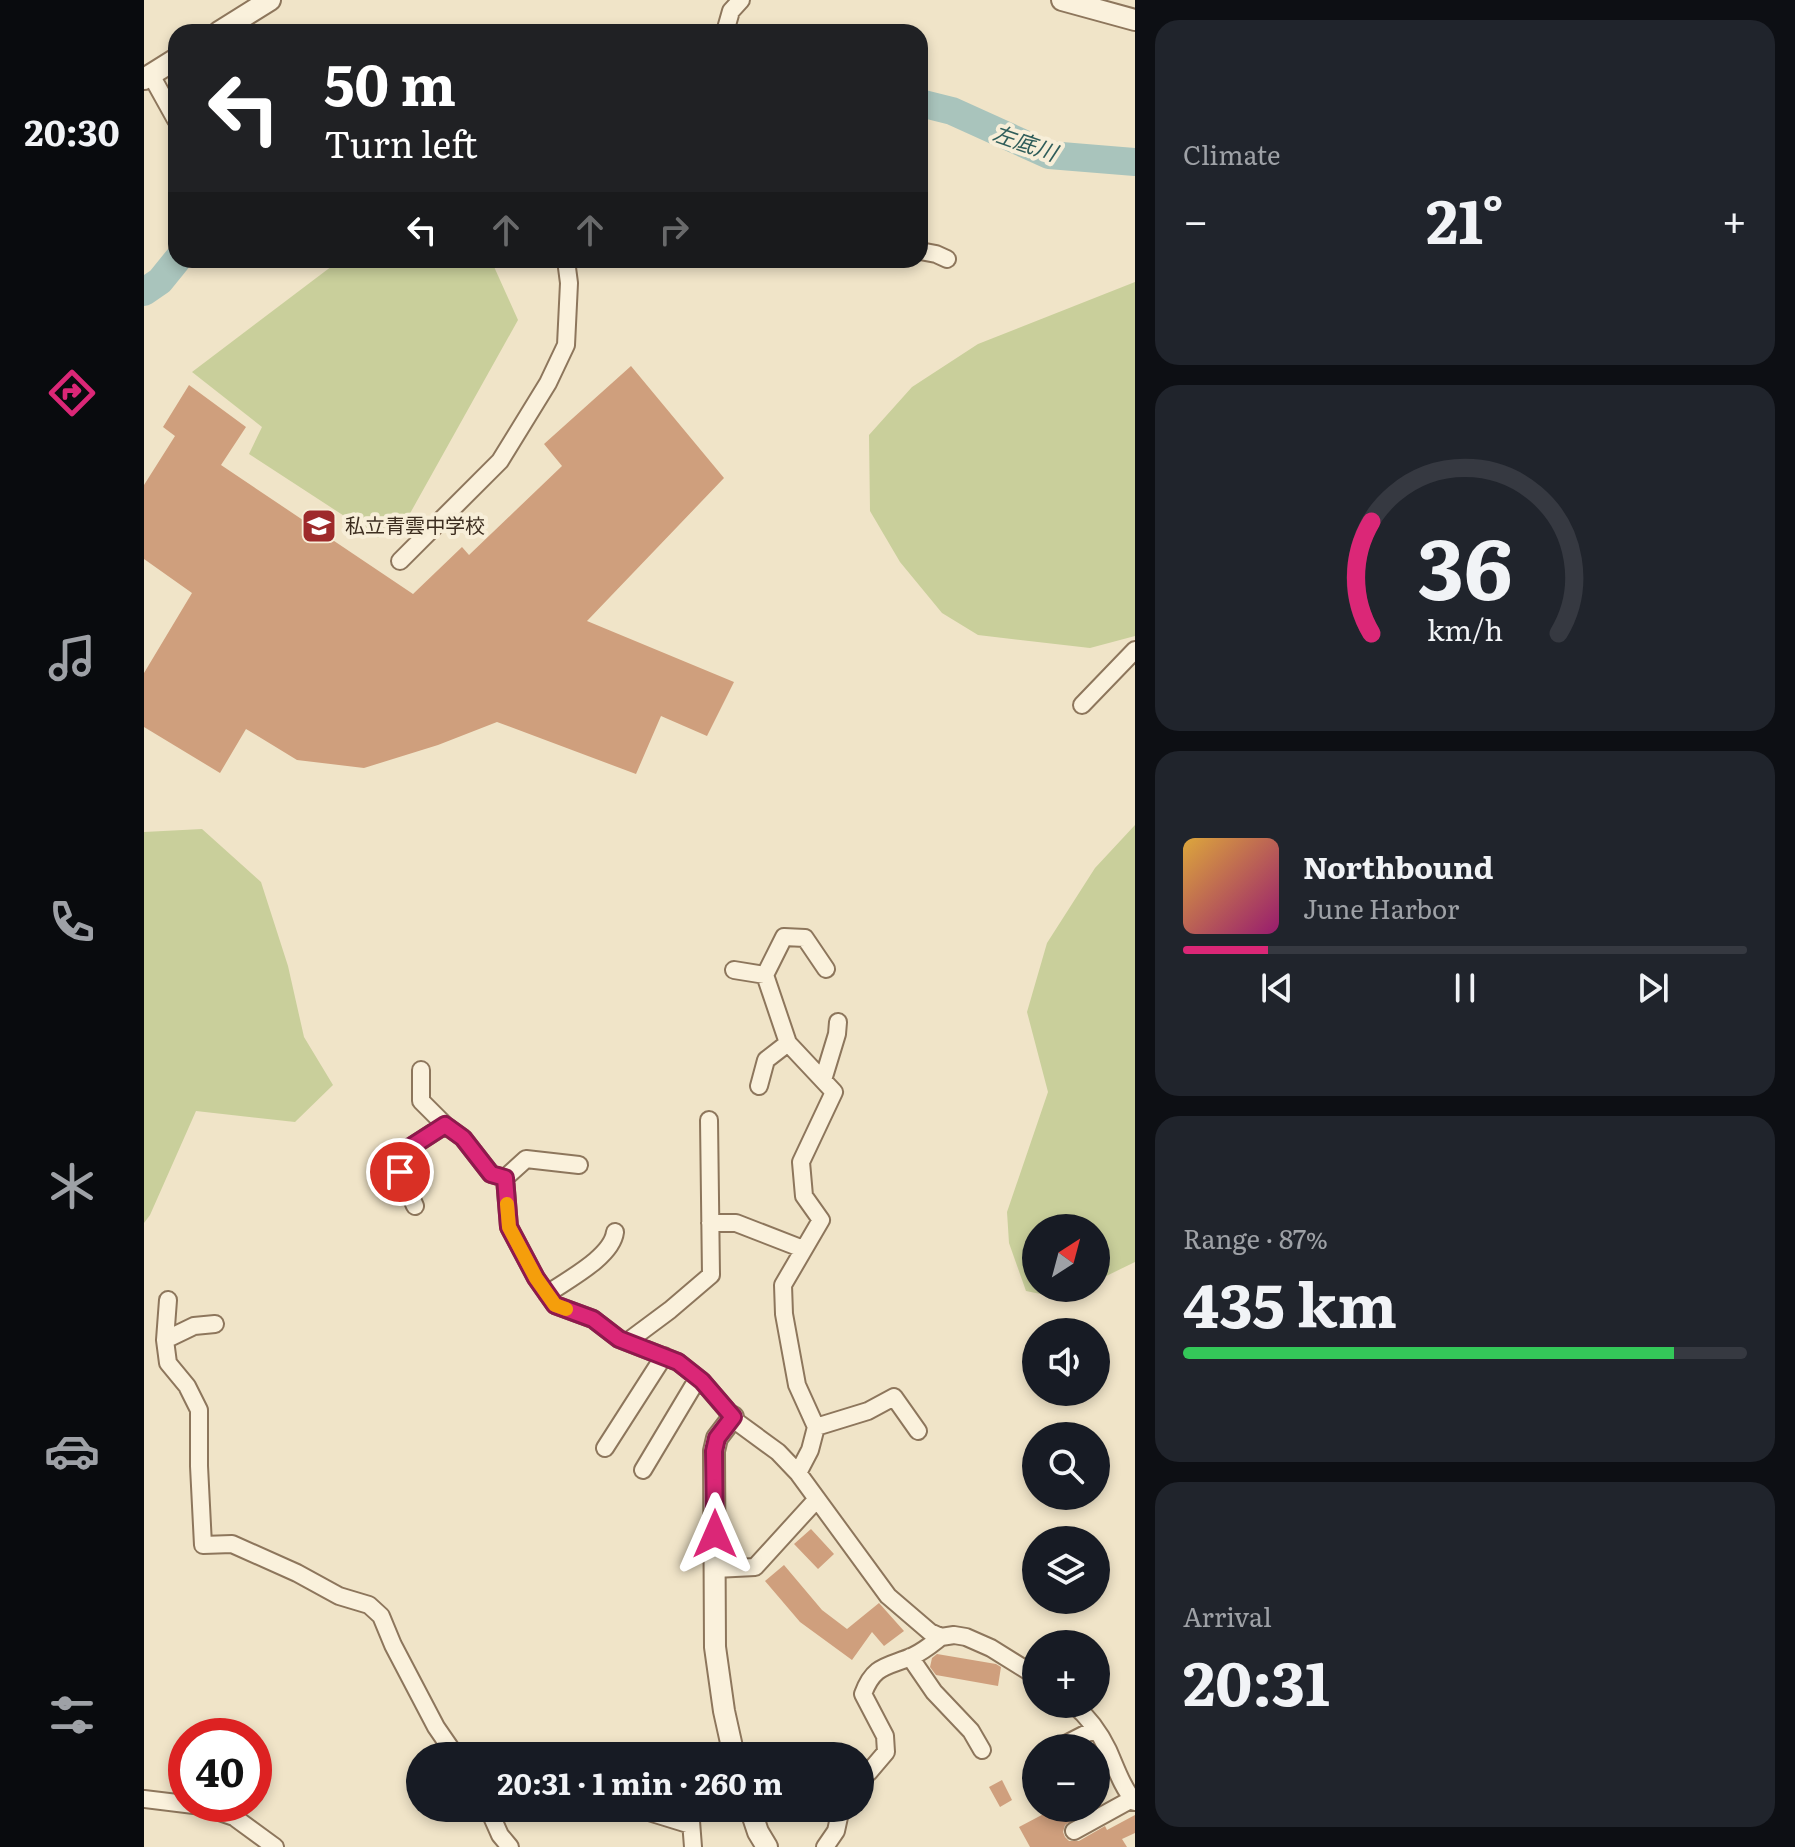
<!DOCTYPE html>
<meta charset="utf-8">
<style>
body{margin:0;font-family:Literata,"Noto Sans JP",serif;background:#20242c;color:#f1f3f6;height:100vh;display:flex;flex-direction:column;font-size:30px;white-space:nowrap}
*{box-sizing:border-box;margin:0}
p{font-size:26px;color:#9ea1a6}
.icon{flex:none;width:44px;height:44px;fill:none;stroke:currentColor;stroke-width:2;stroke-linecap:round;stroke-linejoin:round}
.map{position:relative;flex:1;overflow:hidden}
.panel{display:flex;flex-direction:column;gap:20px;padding:20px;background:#0d0f14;width:660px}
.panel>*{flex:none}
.hud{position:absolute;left:24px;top:24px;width:760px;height:244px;border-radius:24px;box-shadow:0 4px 12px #0003;background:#202124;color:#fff;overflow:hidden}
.needle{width:52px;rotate:36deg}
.tools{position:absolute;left:878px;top:1214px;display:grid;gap:16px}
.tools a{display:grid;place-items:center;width:88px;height:88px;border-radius:50%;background:#171b24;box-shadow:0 4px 12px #0003;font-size:40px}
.speed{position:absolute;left:24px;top:1718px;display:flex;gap:16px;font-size:40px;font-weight:700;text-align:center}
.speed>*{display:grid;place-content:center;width:104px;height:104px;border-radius:50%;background:#171b24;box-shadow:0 4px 12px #0003;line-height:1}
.speed .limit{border:12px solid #d22;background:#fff;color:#111}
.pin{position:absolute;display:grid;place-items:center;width:68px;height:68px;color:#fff;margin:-34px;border:4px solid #fff;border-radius:50%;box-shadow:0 2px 8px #0007}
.me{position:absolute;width:88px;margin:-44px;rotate:0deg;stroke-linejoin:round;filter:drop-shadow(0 0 6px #0008)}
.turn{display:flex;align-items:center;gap:28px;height:168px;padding:0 24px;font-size:36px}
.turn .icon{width:104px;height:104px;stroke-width:2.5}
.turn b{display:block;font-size:56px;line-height:68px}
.lanes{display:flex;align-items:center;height:76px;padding:0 24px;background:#0003;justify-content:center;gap:40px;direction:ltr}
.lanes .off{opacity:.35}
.big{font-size:60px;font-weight:700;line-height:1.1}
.panel .card{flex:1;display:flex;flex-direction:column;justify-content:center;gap:12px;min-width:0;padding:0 28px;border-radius:24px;background:#20242c}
.panel .dial{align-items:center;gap:0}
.dial svg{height:208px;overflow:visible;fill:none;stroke:#363941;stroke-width:7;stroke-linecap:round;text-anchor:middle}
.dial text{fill:#f1f3f6;stroke:none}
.song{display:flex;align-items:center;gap:24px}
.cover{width:96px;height:96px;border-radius:12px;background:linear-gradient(135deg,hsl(40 70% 55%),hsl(320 70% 35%))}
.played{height:8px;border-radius:4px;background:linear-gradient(90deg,#db2777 15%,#363941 15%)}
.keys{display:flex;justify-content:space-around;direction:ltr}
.heat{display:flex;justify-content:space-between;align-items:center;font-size:44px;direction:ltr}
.charge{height:12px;border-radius:6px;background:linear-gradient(90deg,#34c759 87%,#363941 0)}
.trip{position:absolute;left:262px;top:1742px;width:468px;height:80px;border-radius:40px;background:#171b24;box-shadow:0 4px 12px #0003;font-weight:700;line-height:80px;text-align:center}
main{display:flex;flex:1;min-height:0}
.menu{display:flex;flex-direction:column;width:144px;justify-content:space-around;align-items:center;background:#090b0e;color:#9ea1a6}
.menu .icon{width:56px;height:56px}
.menu .selected{color:#db2777}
.menu b{font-size:36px;color:#f1f3f6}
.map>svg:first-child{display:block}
.green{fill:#c9cf9b}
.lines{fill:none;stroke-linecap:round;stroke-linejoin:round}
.river{stroke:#a9c4bc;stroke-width:28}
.building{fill:#cf9f7d}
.minor-casing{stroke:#8d765c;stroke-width:20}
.tertiary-casing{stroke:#8d765c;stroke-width:24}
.minor{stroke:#faf1dc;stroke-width:16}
.tertiary{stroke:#faf1dc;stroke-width:20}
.route-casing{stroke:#8e194d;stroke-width:20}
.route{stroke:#db2777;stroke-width:14}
.slow{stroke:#f59e0b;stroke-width:14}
.labels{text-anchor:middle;stroke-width:8;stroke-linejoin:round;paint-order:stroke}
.poi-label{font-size:20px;fill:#3d2e20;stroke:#f7eed8;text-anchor:start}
.water-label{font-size:22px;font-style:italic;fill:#2f5d5a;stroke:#f7eed8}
</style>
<main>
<nav class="menu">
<b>20:30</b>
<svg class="icon selected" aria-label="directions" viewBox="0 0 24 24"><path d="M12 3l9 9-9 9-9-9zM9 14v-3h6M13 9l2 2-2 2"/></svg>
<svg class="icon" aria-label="music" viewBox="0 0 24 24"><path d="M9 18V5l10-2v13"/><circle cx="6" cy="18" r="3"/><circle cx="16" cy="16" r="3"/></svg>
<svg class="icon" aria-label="phone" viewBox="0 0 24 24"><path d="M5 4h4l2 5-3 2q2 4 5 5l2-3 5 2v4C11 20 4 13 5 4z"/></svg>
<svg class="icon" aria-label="climate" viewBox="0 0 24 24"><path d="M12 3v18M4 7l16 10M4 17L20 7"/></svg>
<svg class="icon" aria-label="car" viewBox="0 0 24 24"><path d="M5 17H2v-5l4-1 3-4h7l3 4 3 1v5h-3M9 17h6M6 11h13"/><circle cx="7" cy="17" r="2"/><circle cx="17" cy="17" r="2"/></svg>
<svg class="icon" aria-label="filters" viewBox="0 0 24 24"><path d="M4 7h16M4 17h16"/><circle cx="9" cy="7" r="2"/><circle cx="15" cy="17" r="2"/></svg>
</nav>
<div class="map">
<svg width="991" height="1847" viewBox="0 0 991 1847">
<rect width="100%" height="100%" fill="#f0e4c8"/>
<path class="green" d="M196,260H347L374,320L264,517L234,538L105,454L118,427L48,372Z
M991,282V636L946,648L834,635L798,613L756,562L726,511L725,435L768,387L834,344Z
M991,825V1262L952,1281V1228H892V1288H937L916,1298L882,1291L865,1243L863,1212L904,1092L883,1012L903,943L951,868Z
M58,829L117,882L144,966L160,1037L189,1085L151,1122L52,1111L6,1215L0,1223V832Z"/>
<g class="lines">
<path class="river" d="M776,103L808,111L905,155L991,162
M0,292L16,281L33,260"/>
</g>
<path class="building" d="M487,366L580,478L443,621L590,682L563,736L517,716L492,774L353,722L294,745L220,768L153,760L102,729L76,773L0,727V673L48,593L0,559V485L31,436L19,427L45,385L102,427L77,465L269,594L318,547L325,555L418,466L400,444Z
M667,1529L690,1554L674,1569L650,1544Z
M640,1565L678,1610L703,1629L735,1603L760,1631L740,1646L728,1632L708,1660L656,1622L621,1581Z
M793,1654L852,1664L857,1667L854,1686L792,1675L786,1667L788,1658Z
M858,1780L868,1800L856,1807L845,1787Z
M911,1808H949L921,1825L919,1832L921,1837L925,1841H935L961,1826L963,1830L991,1815V1833L978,1839L983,1847H886L875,1827Z"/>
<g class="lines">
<defs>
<path id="minor" d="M581,32L587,11L597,0
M7,75L32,120
M776,251L792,254L803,259
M256,561L356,461L404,383L422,345L425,283L422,260
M938,705L991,650
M590,970L621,975
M277,1070V1101L301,1125L319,1138L347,1174L361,1178L365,1227L392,1278L411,1305L449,1319L475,1339L534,1362L558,1381L593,1422L634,1452L654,1473L744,1596L786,1632L797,1637L810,1635L822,1637L847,1648L892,1676
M679,1080L693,1034L694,1022
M615,1086L622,1060L644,1043
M361,1178L382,1159L435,1165
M271,1206L256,1172L259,1152L301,1125
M566,1223H592L659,1249
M403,1294C423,1280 468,1257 471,1232
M24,1300L21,1340L24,1363L43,1386L55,1410V1466L59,1545L88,1544L153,1573L195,1596L225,1605L237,1616L249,1645L292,1727L312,1756
M21,1340L50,1326L71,1324
M483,1342L526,1310L567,1275L565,1120
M672,1427L724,1411L750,1397L774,1431
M461,1448L520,1356
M499,1470L554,1378
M654,1473L666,1450L672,1427L653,1385L640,1314L639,1285L677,1220L660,1196L657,1162L690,1092L644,1043L621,975L640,937L661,938L682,969
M571,1569L611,1567L673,1499
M766,1657L790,1692L827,1731L838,1750
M929,1704C943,1716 956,1733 964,1750C972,1768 978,1787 991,1802
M914,1748L951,1729
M488,1756L490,1752
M716,1779L725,1772L742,1752L741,1736L719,1694C730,1664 744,1667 769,1656C780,1651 788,1644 797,1637
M0,1799L58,1806L90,1817L131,1847
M344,1808L356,1835L366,1847
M492,1808L547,1825
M546,1808L549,1847
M930,1831L988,1799
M681,1847L692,1831L697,1808"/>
<path id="tertiary" d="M918,0L991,20
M75,32L126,0
M0,79L32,59
M589,1417L573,1438L570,1451L571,1647L580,1711L590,1756
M606,1808L614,1832L623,1847"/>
</defs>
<use href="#minor" class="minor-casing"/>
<use href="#tertiary" class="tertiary-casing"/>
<use href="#minor" class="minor"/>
<use href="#tertiary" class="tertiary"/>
</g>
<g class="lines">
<defs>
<path id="route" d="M256,1172L259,1152L301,1125L319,1138L347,1174L361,1178L365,1227L392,1278L411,1305L449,1319L475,1339L534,1362L558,1381L589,1417L573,1438L570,1451L571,1534"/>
</defs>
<use href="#route" class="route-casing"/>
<use href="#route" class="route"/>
<path class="slow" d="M363,1204L365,1227L392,1278L411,1305L422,1309"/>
</g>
<defs>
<symbol id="school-square" viewBox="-11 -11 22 22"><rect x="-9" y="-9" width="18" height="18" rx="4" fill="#9e2a2b" stroke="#f7eed8"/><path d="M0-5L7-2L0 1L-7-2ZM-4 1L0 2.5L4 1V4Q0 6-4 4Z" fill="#fff"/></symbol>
</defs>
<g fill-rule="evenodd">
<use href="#school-square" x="155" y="506" width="40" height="40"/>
</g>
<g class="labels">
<g class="poi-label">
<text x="201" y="533">私立青雲中学校</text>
</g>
<g class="water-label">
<text transform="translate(881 143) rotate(19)" y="8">左底川</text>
</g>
</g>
</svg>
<div class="tools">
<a><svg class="needle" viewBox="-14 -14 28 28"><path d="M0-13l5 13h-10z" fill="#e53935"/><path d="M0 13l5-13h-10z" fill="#9ea1a6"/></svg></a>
<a><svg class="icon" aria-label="sound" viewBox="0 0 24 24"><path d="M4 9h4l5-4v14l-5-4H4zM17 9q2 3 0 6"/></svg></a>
<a><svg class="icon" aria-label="search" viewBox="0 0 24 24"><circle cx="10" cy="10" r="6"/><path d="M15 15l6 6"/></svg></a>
<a><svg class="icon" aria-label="layers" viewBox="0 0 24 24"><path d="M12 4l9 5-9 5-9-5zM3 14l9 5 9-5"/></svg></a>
<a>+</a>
<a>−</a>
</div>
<div class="speed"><div class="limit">40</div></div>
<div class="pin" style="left:256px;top:1172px;background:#d93025"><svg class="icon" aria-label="arrive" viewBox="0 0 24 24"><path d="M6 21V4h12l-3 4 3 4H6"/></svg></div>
<svg class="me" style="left:571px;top:1534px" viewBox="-20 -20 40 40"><path d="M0-17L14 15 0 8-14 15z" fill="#db2777" stroke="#fff" stroke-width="4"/></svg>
<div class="trip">20:31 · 1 min · 260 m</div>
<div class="hud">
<div class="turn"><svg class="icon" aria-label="left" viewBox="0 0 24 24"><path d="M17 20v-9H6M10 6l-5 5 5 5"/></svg><div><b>50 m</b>Turn left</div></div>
<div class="lanes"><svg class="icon" aria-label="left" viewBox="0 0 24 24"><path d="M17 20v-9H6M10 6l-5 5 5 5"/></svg><svg class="icon off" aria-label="ahead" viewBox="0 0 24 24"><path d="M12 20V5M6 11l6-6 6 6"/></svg><svg class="icon off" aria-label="ahead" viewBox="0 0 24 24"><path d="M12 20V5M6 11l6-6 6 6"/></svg><svg class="icon off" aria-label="right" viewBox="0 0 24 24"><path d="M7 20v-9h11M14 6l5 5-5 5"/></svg></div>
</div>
</div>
<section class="panel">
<div class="card"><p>Climate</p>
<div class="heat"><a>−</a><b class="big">21°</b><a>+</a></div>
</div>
<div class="card dial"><svg viewBox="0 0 100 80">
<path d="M14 69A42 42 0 1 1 86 69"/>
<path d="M14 69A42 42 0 0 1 14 26" stroke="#db2777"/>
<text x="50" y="56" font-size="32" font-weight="700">36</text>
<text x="50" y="72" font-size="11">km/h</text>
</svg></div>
<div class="card">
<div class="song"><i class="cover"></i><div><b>Northbound</b><p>June Harbor</p></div></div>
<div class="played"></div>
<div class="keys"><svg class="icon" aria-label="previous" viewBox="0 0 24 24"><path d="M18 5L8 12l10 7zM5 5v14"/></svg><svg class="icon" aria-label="pause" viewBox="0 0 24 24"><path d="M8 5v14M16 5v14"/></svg><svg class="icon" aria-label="next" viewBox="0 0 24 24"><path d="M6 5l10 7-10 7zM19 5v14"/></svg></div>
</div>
<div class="card"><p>Range · 87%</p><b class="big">435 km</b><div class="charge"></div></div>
<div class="card"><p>Arrival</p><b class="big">20:31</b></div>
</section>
</main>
